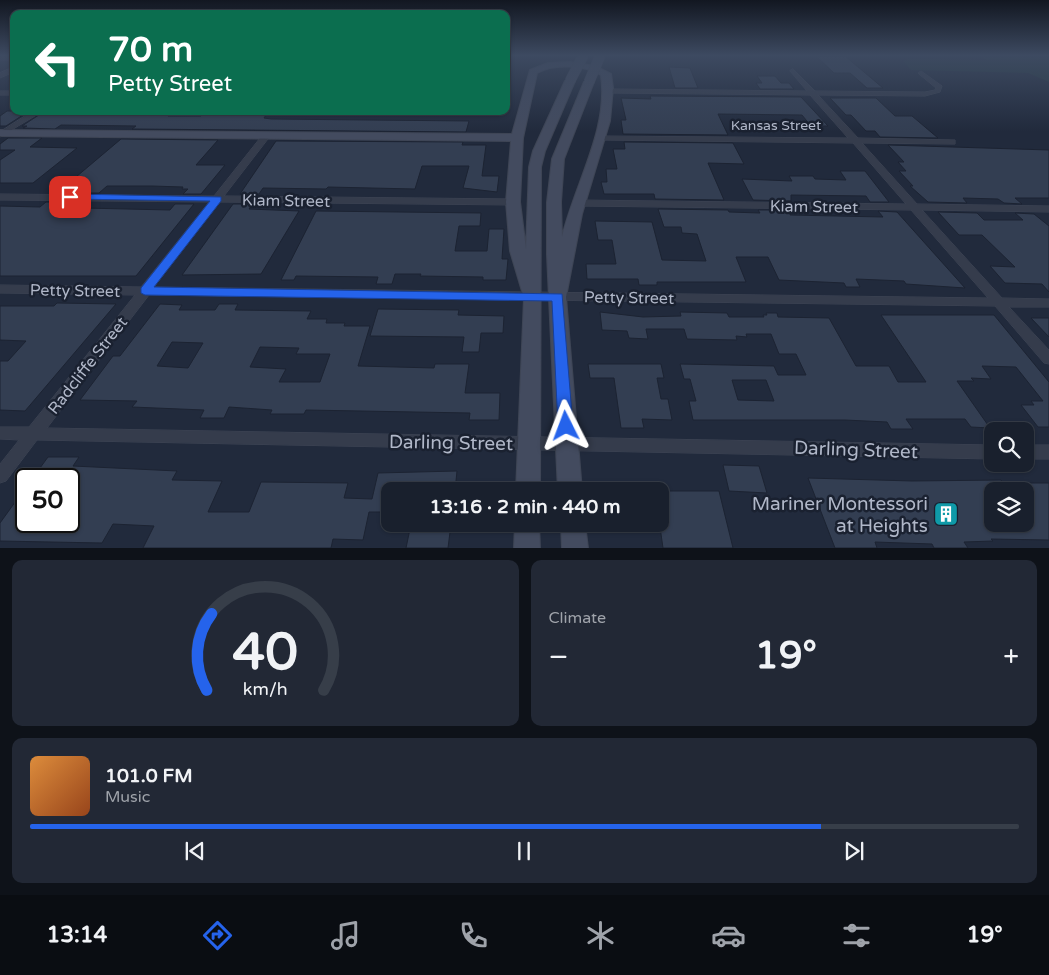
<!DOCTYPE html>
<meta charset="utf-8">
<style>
body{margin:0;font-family:"Varela Round",sans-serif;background:#222835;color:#f1f3f6;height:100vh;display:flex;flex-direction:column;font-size:19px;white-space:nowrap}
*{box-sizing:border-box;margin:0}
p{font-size:16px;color:#9fa3aa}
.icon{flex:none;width:28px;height:28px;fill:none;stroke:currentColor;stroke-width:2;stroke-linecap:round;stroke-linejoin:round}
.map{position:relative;height:548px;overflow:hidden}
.details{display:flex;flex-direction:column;gap:12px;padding:12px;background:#0e1219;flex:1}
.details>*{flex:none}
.banner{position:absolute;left:10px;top:10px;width:500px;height:105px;border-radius:10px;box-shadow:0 1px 4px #0004,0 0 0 1px #373e49;background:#0b6e4f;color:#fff;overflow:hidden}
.controls{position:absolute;left:984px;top:422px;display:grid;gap:10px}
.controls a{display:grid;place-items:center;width:50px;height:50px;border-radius:10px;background:#19202d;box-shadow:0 1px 4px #0004,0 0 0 1px #373e49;font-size:25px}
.speed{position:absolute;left:15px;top:468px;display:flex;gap:10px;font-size:25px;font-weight:700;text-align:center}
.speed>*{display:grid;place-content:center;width:65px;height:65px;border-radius:50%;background:#19202d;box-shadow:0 1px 4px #0004,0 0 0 1px #373e49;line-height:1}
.speed .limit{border:2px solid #111;border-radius:8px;background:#fff;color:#111}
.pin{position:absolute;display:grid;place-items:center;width:42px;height:42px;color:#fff;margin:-21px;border-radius:10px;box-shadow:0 2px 8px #0006}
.me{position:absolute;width:55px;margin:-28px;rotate:357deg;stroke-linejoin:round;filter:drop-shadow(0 0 4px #0008)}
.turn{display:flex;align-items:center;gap:18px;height:105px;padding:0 15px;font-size:22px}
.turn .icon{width:65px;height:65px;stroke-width:2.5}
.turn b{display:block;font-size:35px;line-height:42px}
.big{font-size:38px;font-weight:700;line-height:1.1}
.details .widget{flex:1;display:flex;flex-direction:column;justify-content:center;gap:8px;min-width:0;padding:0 18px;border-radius:10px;background:#222835}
.details .dial{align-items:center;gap:0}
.dial svg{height:130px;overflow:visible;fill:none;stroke:#373e49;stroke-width:7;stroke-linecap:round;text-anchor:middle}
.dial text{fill:#f1f3f6;stroke:none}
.song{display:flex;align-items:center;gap:15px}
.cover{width:60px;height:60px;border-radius:8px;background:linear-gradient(135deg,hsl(30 70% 55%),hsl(20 70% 35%))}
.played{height:5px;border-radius:2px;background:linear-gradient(90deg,#2563eb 80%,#373e49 80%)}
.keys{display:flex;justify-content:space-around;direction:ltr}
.heat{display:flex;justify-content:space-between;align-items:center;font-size:28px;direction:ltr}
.details .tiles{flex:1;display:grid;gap:12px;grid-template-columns:1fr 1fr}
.widget:last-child{grid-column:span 2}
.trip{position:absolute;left:381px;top:482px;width:288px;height:50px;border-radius:10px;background:#19202d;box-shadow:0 1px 4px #0004,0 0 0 1px #373e49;font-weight:700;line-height:50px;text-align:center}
.tabs{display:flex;height:80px;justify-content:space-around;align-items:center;background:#0a0d12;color:#9fa3aa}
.tabs .icon{width:35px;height:35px}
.tabs .selected{color:#2563eb}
.tabs b{font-size:22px;color:#f1f3f6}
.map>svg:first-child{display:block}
.green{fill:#23373d}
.building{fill:#333e52;stroke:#1c2332;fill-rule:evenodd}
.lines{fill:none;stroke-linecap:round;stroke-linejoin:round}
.street-casing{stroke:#3e4555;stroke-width:1}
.secondary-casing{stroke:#3e4555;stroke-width:2}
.street{fill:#353c4c;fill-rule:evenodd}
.secondary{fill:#434b5f;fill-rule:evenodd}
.secondary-bridge-casing{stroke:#3e4555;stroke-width:11;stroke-linecap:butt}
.secondary-bridge{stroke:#434b5f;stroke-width:10}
.route{fill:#2563eb;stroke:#184099}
.labels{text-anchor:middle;stroke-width:5;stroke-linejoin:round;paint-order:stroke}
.far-street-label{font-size:14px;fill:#b0b7c8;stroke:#1a2130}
.street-label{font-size:16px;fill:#b0b7c8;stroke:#1a2130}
.near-street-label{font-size:19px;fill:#b0b7c8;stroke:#1a2130}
.near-poi-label{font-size:19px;fill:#b0b7c8;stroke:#1a2130;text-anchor:end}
</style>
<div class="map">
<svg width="1049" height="548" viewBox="0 0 1049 548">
<rect width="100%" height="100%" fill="#212a3c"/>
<path class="green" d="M979,56H1049V82L1028,73L911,70L903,61L909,59L987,60Z"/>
<path class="building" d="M816,56H845L883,88H867L850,73H834Z
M669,67L690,68L698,88H675Z
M757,76H775L781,83H789L794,89H760L756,83H762Z
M650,96L801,97L828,126H811L802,115L718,114L728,135L623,134L621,120H626L621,98L651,99Z
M830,98H876L895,116H912L938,138L880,137L875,131H866L851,115H846Z
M7,111H29L6,126H0V116Z
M45,111L171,112L168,116H201L203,114L266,115L264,118L271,119L469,121L466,132L132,129L136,126L61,125L55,129L23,128L27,126H22Z
M8,138H42L30,147L77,148L33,183H0V160L15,150H0V144Z
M121,139L218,140L196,165H225L201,194H183L188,189H182L183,187L152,186H107L99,193H57Z
M276,141L463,142L462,145H486L482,176H499L497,192L463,188L469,166H422L415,189L328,187L326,189L263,188L259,194H240Z
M624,142L733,143L744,164L708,163L724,200L655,199L654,194H604L601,182H607L606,169H617L613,149H625Z
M888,145L1049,150V198H1015L1022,204L1004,203L998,199L963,198L967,203L928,202L910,186H913L899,171H906L898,162H904Z
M840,171H865L889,202H870L866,196L791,195V201L753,200L742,179L792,181L789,176H813L815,179L846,180Z
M46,202L89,203L83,208L170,210L175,204H194L136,276H0V206L40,207Z
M233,204H253L249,209L299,211L261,274L182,275Z
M658,209L728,210L729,212L760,213L758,210H790V215L883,217L878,211L897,212L965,288L906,284L904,281L856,279L860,287H846L844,283L779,280L768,257H736L746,282H657V285H639L638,279H587L586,264H616L612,240H598L595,221L652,222L662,260L706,261L697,234L682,233L681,227H664Z
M316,211L481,213L480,226H459L455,251H487L489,229H504L502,259H508L506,280H483V277L420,276L421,274H395L392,284H376L378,277L296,276L294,280H281Z
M938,212L977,213L984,220H1023L1015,213L1034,214L1049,226V292L1042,284L1005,283L990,266L1015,267L982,235H959Z
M57,303L116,304L25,411L0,410V361H8L26,341L0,340V306H54Z
M160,304L182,305L179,310H215L219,304H238L235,310L311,311L307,319H327L326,323H345L344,326H370L358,366L434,368L435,364H469L465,393H500L499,420H469L470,413L306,410L304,414H270L272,410L229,407L224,418H200L204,410L132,407L137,401L80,400L113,356H120ZM172,342L203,343L188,368L157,366ZM260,347L299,348L296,354H330L320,382H279L286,369L250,367Z
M378,309L459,310L458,315L504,316L503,333H481L479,352H462L464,337L370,336Z
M600,312L643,317L681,316L680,312L727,313L729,317H764L763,315H767L766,313H777L778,317L829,318L856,366H889L898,382H926L881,315H994L1049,382V427H1038L1021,405H1034L1031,401H1043L1016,367L982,366L991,379L971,378L974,381H957L990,428L971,427L965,419H906L913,429H891L887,422L845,420H693L689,401H696L690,379H684L680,364L774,366L778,375H806L796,354H779L771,334H746L747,337L736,336L737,340L687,339L684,329H646L648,339L629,338L627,331L602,330ZM732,380H766L774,401L738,400Z
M1031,318H1049V337Z
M588,364H661L664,378H657L661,399H668L672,420L642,419L644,428H621L614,378H590Z
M48,457H79L73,466L177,471L172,480L222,481L208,512H249L261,482L348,483L344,498L372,499L378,473L457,471L455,491H390V512H369L363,540L333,539L331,548H143L154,526L113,524L102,543L0,541V523L26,487V521H69V479H32Z
M723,465L759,466L767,493L729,491Z
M808,478L912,481L1001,480L1009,491H992V524H1025V486H1031L1029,483H1049V540L991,539L993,541L964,542L968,548H934L932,544L875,542L877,548H835Z
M660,491H719L733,548H663L660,527Z
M411,524H451L448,548H406Z"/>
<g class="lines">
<defs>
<path id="street" d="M0,56H14V60H0Z
M14,67V72L0,78V73Z
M793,69L815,91L925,92L935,90L936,88L919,74L918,73L921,71L942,86L940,92L925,96L818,95L858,138L955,140V144H952L862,143L917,204L1049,206V212L922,210L1002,298L1049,299V307H1009L1049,350V364L1044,363L995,306L149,295L47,428L992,445V459L37,440L6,481L0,483V464L19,440L0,439V427H29L135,295L0,293V285L141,287L209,202L0,200V194L214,196L264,133H267L271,135L224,196L513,199L518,202L513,205L220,202L154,287L988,298L911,210L578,206L573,203L578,200L906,204L853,143L600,140L596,138L600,136L848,138L810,95L609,93L605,91L609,89L807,91L790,71Z
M0,91H14V95H0Z
M33,111H43L0,137V132Z
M1025,445H1049V459H1025Z"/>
<path id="secondary" d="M570,62L595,66L611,74L613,88L610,121L582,214L566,297L582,491H558L547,255V202L552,159L584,82L592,80L594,82L564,159L561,202L562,237C574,185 609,130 601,75C585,65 554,63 537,73L523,138L520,202L526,249L529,167L533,151L565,81L573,79L575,81L545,151L541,167L540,491H516L524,298L510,251L506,202L511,141L0,136V130L512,134L530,70L548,63Z
M515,524H539L540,548H514Z
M561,524H585L588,548H562Z"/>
</defs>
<use href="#street" class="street-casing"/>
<use href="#secondary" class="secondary-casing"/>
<use href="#street" class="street"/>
<use href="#secondary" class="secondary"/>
<defs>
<path id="secondary-bridge" d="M570,81L583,56
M589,82L600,56"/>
</defs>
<use href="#secondary-bridge" class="secondary-bridge-casing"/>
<use href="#secondary-bridge" class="secondary-bridge"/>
</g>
<linearGradient id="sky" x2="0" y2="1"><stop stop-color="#121721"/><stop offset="0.42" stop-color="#3d4a61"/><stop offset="1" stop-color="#3d4a61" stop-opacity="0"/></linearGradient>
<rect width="1049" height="132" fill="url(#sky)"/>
<path class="route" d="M70,194L221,197V201L154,287L562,294L573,426L571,431L566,433L560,431L558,426L552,301L145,295L141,293V288L210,201L67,199L65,197Z"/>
<defs>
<symbol id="building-square" viewBox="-11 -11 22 22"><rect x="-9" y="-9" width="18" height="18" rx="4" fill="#0f9aa8" stroke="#1a2130"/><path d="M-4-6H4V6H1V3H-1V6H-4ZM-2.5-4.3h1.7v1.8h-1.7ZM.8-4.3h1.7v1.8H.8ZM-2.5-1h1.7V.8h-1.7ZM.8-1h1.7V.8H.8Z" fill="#fff"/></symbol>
</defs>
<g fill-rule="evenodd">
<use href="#building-square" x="932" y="500" width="28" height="28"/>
</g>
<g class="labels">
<g class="far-street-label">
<text x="776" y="130">Kansas Street</text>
</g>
<g class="street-label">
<text transform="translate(286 200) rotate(1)" y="6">Kiam Street</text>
<text transform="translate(814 206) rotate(1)" y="6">Kiam Street</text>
<text transform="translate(75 290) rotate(1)" y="6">Petty Street</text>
<text transform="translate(629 297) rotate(1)" y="6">Petty Street</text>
<text transform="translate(87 365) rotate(-52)" y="6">Radcliffe Street</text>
</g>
<g class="near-street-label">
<text transform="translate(451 442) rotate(1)" y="7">Darling Street</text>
<text transform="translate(856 449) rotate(2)" y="7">Darling Street</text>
</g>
<g class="near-poi-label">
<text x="928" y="510">Mariner Montessori<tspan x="928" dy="22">at Heights</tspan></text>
</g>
</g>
</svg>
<div class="controls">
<a><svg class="icon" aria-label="search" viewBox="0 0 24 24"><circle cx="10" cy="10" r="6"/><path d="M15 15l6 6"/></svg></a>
<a><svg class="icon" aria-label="layers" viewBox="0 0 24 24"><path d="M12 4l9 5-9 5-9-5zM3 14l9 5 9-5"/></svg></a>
</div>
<div class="speed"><div class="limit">50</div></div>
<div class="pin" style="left:70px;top:197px;background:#d93025"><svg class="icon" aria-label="arrive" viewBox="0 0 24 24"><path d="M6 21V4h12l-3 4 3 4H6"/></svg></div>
<svg class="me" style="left:566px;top:426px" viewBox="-20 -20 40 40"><path d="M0-17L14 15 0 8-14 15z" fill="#2563eb" stroke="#fff" stroke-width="4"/></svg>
<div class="trip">13:16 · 2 min · 440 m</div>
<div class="banner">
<div class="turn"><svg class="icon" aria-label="left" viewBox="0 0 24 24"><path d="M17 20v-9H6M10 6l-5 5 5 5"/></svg><div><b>70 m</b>Petty Street</div></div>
</div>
</div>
<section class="details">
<div class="tiles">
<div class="widget dial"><svg viewBox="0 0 100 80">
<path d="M14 69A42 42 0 1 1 86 69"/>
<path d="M14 69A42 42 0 0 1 17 22" stroke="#2563eb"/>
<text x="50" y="56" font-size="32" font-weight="700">40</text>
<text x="50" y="72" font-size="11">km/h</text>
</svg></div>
<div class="widget"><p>Climate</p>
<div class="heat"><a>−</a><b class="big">19°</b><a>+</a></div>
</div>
<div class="widget">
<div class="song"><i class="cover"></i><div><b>101.0 FM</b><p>Music</p></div></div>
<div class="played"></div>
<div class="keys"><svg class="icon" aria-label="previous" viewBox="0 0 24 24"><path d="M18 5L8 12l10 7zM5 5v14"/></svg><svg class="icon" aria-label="pause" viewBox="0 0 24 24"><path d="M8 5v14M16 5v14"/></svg><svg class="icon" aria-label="next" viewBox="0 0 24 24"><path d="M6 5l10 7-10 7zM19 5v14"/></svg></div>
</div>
</div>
</section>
<nav class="tabs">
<b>13:14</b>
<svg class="icon selected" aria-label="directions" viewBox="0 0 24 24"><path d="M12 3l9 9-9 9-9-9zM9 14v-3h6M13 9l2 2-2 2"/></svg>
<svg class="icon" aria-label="music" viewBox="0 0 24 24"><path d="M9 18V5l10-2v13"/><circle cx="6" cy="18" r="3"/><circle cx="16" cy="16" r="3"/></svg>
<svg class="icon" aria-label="phone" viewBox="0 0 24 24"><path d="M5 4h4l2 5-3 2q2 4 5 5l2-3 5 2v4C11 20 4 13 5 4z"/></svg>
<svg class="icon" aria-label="climate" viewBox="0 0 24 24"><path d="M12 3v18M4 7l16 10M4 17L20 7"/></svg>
<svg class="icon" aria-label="car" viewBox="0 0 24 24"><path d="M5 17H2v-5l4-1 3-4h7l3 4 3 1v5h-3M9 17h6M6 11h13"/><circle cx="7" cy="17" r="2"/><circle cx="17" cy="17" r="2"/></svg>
<svg class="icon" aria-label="filters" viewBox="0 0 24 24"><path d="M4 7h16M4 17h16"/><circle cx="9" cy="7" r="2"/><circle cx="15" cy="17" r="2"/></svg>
<b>19°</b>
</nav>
